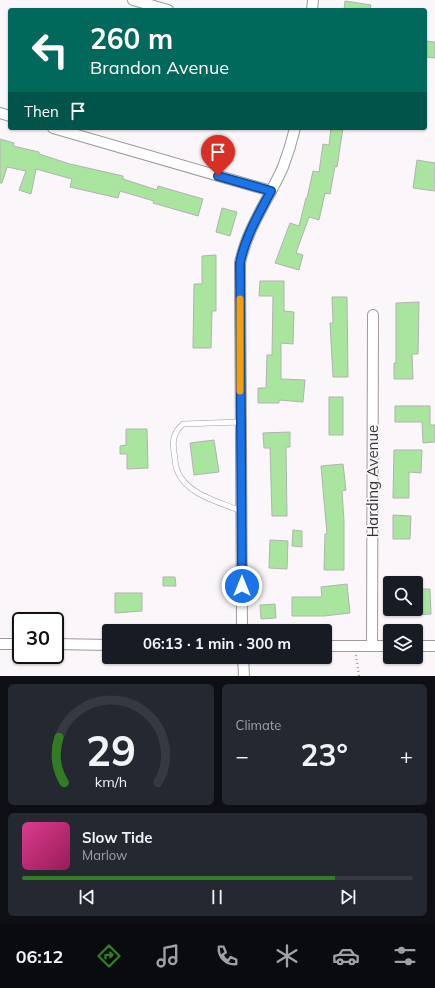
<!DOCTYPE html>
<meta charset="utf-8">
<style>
body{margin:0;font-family:Mulish,sans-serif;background:#242831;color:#f1f3f6;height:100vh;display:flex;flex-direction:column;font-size:15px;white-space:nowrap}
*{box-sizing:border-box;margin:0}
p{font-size:13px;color:#9ea1a6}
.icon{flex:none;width:22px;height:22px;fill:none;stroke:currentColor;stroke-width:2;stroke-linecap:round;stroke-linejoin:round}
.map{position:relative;height:676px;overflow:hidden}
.details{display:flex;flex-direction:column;gap:8px;padding:8px;background:#0d0f14;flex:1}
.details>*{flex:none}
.top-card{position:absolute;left:8px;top:8px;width:419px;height:122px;border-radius:4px;box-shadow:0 1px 3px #0004;background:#00695c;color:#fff;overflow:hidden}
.tools{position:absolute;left:383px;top:576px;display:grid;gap:8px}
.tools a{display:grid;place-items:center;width:40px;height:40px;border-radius:4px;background:#171b24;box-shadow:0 1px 3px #0004;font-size:20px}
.speed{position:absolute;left:12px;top:612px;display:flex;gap:8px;font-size:20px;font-weight:700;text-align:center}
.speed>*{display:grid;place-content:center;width:52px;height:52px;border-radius:50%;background:#171b24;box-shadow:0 1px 3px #0004;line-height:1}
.speed .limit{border:2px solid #111;border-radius:6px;background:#fff;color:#111}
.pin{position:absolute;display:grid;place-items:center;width:34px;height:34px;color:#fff;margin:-41px -17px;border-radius:50% 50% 50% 0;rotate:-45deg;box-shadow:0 0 4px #0007}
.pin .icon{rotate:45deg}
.me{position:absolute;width:44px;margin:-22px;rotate:0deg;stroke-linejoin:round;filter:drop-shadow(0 0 3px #0008)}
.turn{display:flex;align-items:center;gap:14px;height:84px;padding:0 16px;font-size:18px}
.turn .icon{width:52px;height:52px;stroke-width:2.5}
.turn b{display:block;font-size:28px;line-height:34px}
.then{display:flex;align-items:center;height:38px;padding:0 16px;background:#0003;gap:8px;font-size:15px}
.big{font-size:30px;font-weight:700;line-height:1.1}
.details .widget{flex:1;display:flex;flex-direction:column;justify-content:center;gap:6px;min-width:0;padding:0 14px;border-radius:6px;background:#242831}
.details .dial{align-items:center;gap:0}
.dial svg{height:104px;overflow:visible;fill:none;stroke:#363941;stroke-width:7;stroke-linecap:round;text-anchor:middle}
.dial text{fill:#f1f3f6;stroke:none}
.song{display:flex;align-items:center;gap:12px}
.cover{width:48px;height:48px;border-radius:6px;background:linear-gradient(135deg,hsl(330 70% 55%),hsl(330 70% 35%))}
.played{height:4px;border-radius:2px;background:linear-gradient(90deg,#327d24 80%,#363941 80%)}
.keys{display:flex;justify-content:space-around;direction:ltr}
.heat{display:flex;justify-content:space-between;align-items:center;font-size:22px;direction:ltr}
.details .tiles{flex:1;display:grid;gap:8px;grid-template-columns:1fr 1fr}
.widget:last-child{grid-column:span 2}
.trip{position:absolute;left:102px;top:624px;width:230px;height:40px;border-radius:4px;background:#171b24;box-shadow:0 1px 3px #0004;font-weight:700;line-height:40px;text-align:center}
.dock{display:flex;height:64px;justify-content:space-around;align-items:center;background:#090b0e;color:#9ea1a6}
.dock .icon{width:28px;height:28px}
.dock .current{color:#327d24}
.dock b{font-size:18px;color:#f1f3f6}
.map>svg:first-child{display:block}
.building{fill:#aae5a0;stroke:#b0b3af}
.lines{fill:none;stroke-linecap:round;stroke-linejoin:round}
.service-casing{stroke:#9e9a9d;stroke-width:6}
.minor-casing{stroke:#9e9a9d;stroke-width:12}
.path{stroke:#9a989a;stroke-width:2;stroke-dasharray:1 3;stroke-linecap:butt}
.service{stroke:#fff;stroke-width:5}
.minor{stroke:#fff;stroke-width:10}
.route-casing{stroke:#114b97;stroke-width:10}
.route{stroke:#1a73e8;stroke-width:7}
.slow{stroke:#f59e0b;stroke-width:7}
.labels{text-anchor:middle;stroke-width:3.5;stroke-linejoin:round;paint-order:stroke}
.street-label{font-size:15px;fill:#353435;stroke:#faf6f9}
</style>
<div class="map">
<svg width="435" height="676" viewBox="0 0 435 676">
<rect width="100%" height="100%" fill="#faf6f9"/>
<path class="building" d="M345,1L371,5L370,10H344Z
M425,41L435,42V58L425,57Z
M331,128H343L337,167L335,166L330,194L325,193L319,220L309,217L296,253L303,255L299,270L275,263L290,223L299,226L306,198H307L313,171L319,172L323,144L329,145Z
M0,139L14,143L13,146L39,152V154L70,164L123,176V179L157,190L158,186L203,199L198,216L153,203L154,201L120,191L118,198L70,187L72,179L36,169L31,194L19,190L26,171L7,167L2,183H0Z
M417,160L435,163V191L413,188Z
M222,208L237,212L230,236L216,232Z
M216,255V311H212L211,348H193L194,284H202V256Z
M260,281H284V311L294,312L293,344L281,343V379L305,380L303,402L279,400V403H258V388H266L267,355H272L273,296H259Z
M332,297H347L348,377H333L330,323H333Z
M419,302L418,354H412L413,379H394V363H396V303Z
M329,397H343V435H329Z
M395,406H430V425H435V442L423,443L422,422H395Z
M126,429H147L148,468L127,469V454H120V446L126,445Z
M290,432V447H286L287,516H272L270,448H264L263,433Z
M214,440L219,472L194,475L190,443Z
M394,450H422L421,473L409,472V498H393Z
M343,464L346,490L342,491L344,521V570H324L325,534H327L321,466Z
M393,515L411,516L410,539H393Z
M293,530L302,531V547L292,546Z
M270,540L288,541L287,569L269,568Z
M163,577H175L176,586H163Z
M347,584L350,613L324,616H292V597H322L321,587Z
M416,589H430L431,614L416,615Z
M115,593H142V611L115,613Z
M275,604L276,618L261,619L260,605Z"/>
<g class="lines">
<defs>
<path id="service" d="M241,422L183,424C174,432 172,440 174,452C175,458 175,465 177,470C186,495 220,502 241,511"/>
<path id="minor" d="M133,0L168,10
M312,10L313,0
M0,113L10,116
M53,128L271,191
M242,631L240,263C247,228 269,199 283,167C288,154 292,141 295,128
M0,644H21
M55,644L109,645
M325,646H390
M372,646L373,315
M416,646H435
M243,657L244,676"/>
</defs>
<use href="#service" class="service-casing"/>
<use href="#minor" class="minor-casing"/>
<path class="path" d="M356,655L359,676"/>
<use href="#service" class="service"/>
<use href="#minor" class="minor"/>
</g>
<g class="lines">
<defs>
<path id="route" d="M218,176L271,191C259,214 245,237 240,263L242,586"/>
</defs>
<use href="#route" class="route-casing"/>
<use href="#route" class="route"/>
<path class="slow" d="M240,299V391"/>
</g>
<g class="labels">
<g class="street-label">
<text transform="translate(373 481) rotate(-90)" y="5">Harding Avenue</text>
</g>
</g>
</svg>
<div class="tools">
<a><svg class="icon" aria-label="search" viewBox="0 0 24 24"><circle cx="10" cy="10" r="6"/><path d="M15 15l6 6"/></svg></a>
<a><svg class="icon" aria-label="layers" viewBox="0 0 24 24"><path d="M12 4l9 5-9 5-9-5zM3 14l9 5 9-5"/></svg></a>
</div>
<div class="speed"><div class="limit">30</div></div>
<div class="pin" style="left:218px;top:176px;background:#d93025"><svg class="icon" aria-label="arrive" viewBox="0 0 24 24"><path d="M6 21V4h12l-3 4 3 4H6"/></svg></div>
<svg class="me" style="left:242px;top:586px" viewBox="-20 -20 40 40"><circle r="17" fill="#1a73e8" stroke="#fff" stroke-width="3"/><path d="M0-11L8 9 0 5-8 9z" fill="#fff"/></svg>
<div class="trip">06:13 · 1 min · 300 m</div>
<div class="top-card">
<div class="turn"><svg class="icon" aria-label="left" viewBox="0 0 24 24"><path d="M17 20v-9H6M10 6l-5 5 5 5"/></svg><div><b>260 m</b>Brandon Avenue</div></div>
<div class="then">Then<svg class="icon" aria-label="arrive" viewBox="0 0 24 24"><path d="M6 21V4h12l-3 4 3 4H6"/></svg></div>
</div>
</div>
<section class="details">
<div class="tiles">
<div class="widget dial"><svg viewBox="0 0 100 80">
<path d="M14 69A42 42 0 1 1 86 69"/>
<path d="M14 69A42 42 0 0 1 10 34" stroke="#327d24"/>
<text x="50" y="56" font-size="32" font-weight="700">29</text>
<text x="50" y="72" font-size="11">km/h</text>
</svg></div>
<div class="widget"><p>Climate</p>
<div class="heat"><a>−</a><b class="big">23°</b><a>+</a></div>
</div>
<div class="widget">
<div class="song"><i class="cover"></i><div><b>Slow Tide</b><p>Marlow</p></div></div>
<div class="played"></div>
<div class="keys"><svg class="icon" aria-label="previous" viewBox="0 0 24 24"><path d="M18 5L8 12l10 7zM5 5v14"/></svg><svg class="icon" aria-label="pause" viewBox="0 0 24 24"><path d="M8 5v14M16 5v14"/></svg><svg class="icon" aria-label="next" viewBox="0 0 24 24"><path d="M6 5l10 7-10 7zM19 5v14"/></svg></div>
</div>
</div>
</section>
<nav class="dock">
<b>06:12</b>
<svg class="icon current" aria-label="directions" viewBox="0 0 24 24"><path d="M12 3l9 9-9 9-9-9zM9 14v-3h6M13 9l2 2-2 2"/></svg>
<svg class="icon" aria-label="music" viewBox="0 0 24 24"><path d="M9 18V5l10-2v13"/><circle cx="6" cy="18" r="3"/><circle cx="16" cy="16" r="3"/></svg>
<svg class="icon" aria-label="phone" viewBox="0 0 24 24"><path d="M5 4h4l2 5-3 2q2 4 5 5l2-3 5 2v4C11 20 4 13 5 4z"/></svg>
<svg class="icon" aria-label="climate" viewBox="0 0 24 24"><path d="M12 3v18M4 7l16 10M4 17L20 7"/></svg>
<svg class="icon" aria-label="car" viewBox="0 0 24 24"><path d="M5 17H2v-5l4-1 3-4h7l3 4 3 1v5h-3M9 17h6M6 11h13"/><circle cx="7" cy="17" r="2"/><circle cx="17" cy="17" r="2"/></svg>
<svg class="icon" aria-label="filters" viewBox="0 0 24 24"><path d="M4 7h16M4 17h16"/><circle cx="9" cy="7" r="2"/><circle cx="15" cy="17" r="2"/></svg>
</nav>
